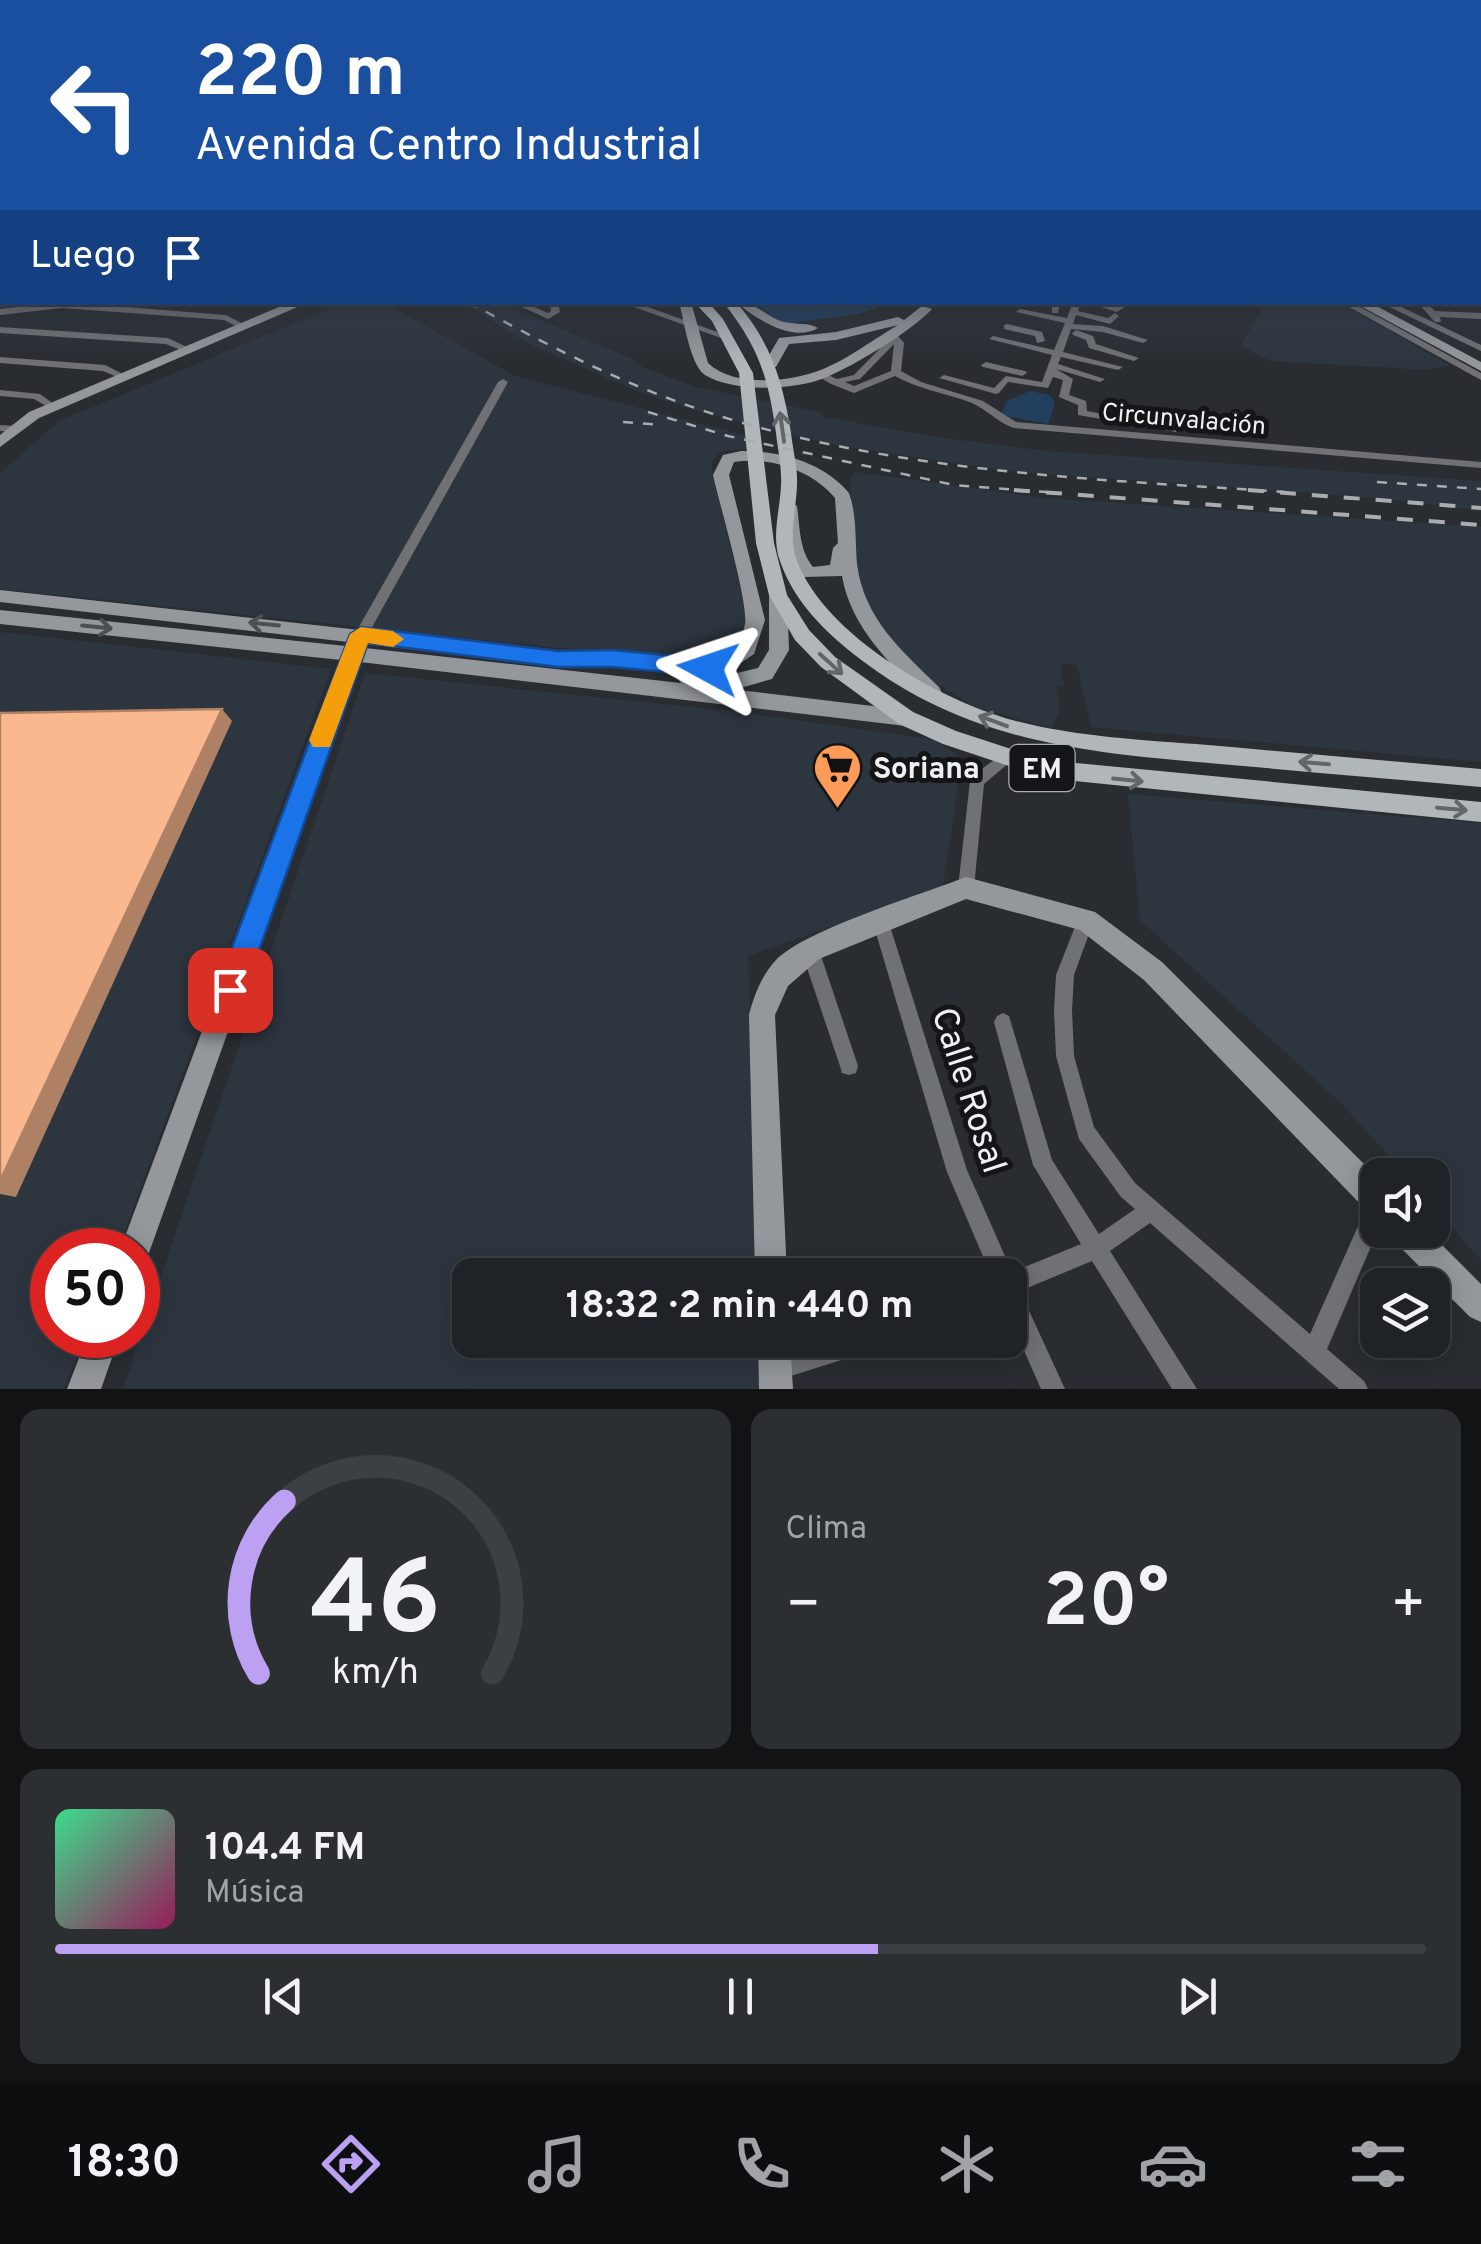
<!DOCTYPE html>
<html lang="es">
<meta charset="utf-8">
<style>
body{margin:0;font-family:Overpass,sans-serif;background:#2c2f32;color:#f1f3f6;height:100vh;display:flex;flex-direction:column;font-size:38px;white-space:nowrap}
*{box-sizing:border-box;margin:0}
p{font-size:32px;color:#a1a4a7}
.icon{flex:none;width:55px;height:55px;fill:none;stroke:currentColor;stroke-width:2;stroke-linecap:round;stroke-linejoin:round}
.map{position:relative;height:1389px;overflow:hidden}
.sheet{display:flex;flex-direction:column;gap:20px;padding:20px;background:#111315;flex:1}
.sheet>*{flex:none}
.hud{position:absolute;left:0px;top:0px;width:1482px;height:305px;box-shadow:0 5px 25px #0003,0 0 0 2px #3c3f43;background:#1a4fa0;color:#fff;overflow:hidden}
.tools{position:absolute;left:1360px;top:1158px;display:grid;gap:20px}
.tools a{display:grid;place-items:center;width:90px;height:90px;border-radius:20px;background:#1f2226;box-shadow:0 5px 25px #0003,0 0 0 2px #3c3f43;font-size:50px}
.speed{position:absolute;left:30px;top:1228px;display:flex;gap:20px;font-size:50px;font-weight:700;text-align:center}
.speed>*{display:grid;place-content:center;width:130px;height:130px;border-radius:50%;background:#1f2226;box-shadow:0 5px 25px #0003,0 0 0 2px #3c3f43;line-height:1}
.speed .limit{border:15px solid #d22;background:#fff;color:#111}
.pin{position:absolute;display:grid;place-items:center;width:85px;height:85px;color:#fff;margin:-42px;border-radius:20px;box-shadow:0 5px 15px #0006}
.me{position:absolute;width:110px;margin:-55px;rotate:275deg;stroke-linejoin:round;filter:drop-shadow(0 0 8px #0008)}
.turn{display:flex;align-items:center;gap:35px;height:210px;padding:0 30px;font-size:45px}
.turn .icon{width:130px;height:130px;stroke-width:2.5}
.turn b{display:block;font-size:70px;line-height:85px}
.then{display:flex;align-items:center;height:95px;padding:0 30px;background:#0003;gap:20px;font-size:38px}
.big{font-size:75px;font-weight:700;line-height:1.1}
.sheet .tile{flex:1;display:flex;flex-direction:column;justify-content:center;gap:15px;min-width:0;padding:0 35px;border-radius:20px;background:#2c2f32}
.sheet .dial{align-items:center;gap:0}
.dial svg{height:260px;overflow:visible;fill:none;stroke:#3c3f43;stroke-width:7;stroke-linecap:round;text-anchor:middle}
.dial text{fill:#f1f3f6;stroke:none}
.song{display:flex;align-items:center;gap:30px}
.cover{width:120px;height:120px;border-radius:15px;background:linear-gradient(135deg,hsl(150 70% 55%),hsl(330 70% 35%))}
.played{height:10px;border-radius:5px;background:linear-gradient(90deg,#bca0f2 60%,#3c3f43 60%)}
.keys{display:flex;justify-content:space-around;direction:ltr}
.heat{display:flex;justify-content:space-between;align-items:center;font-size:55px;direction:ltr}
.sheet .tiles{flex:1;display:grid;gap:20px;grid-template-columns:1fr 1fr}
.tile:last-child{grid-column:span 2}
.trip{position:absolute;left:452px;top:1258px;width:575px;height:100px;border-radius:20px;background:#1f2226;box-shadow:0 5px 25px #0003,0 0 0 2px #3c3f43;font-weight:700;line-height:100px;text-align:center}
.dock{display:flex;height:160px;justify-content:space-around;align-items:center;background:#0c0e0f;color:#a1a4a7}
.dock .icon{width:70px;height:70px}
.dock .current{color:#bca0f2}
.dock b{font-size:45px;color:#f1f3f6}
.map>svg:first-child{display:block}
.built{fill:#2d353f}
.green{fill:#233f5e}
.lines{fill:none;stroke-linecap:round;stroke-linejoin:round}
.street{fill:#6f7174;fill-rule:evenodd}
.secondary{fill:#94989c;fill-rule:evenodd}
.primary{fill:#b1b6bb;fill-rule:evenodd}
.highway{fill:#cbd1d7;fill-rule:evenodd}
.rail-far1{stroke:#a9adb0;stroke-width:2.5;stroke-dasharray:10 10;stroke-linecap:butt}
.rail{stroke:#a9adb0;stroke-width:4;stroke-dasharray:16 16;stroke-linecap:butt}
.shaded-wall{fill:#af8164}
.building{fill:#fab88f;stroke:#af8164;stroke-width:2.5}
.oneway{stroke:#626669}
.oneway2{stroke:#4d5053}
.route{fill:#1a73e8;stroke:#114b97;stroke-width:2.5}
.slow{fill:#f59e0b}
.labels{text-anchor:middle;stroke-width:10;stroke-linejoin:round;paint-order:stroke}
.far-street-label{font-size:25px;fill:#eef1f4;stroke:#131517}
.shield{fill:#131517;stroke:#acafb2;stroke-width:2.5}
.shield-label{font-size:28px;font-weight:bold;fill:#eef1f4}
.poi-label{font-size:30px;font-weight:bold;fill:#eef1f4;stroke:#131517;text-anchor:start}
.near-street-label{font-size:35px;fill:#eef1f4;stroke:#131517}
</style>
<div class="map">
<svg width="1481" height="1389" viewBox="0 0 1481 1389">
<rect width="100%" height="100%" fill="#292d32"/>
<path class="built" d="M343,303H385L515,376L748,436L747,449L725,450L717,454L711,466L747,616L739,647L727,658L702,663L0,589V473L59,421Z
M463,303H499L633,359L644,368L696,387L820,412L824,417L937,437L1048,451L1481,481V511L1378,498L1007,471L829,444L698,411L636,391L528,343Z
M1265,303H1340L1449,365L1428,370L1270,361L1241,346Z
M856,472L1045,498L1481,527V762L1091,727L1077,665L1060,663L1064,686H1056L1060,711L1051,728L975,707L910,667L870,617L853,555L850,477Z
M0,632L331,669L118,1250H52V1335H85L64,1389H0Z
M365,673L739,712L936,740L962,760L943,887L748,956L760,1275H470V1340H762L764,1389H123Z
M1128,794L1481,823V1260L1433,1206L1432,1175H1405L1344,1106L1140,920Z"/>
<path class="green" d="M754,303H889L859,314L783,324Z
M1030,391L1050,395L1055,403L1048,424L1001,415L1007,401Z"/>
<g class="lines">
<path class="street" d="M0,180H2V184H0Z
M0,197H2V201H0Z
M0,217H2V221H0Z
M0,234H2V239H0Z
M1480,271H1481V276H1480Z
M1480,282H1481V286H1480Z
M63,302L226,315L249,327L242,329L224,320L62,308L0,315V309Z
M511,302H523L548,313L551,311L550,302H558L560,312L548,319Z
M620,302H634L731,337L724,339Z
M1048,302H1060L1058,313H1052V305Z
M1073,302H1081L1078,311L1108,318L1115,313L1119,316L1110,324L1076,315L1073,324L1103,326L1148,340L1143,343L1103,332L1071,329L1063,352L1123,367L1118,370L1061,357L1058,364L1105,379L1100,382L1056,369L1073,379L1069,395L1086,401L1087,411L1172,427L1176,428V432L1078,415V405L1059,397L1063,380L1053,377L1048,388L1008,382L999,393L996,394L939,378L944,375L994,388L1006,376L1042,382L1052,355L989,339L993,336L1054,350L1065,323L1016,312L1020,309L1067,318Z
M1085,302C1095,302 1113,307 1121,304L1125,307L1117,312Z
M1340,302H1351L1481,373V380Z
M1379,302H1391L1481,345V351Z
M1417,302H1426L1435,311L1481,313V319L1440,317L1441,322H1435Z
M1007,324L1042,332L1045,341L1037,343L1035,336L1004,329V325Z
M0,327L168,338L193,350L188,353L166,344L0,333Z
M1076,330L1093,336L1096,344L1139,358L1134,361L1089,348L1086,340L1073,335L1072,333Z
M892,333L898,336L904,343L901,371L921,382L983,401L1016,422L1481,462V468L1014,428C998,423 988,410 972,403C946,393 920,390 895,376L854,393L831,384L816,375L821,372L837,379L854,375L889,339V334ZM894,344L891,371L854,386L845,382L860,379Z
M0,357L105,365L129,377L124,380L103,371L0,363Z
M986,362L1025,371L1027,373L1022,376L983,367L981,365Z
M503,379L508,382L366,638H356L355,635L356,632L498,382Z
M0,390L40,394L58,407L53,410L34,399L0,396Z
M0,425L16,426L21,429L16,432L0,431Z
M1005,752L1010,754L1012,758L1010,762L984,784L974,888L972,893L966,896L960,893L958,888L970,781L972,776Z
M1086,912L1092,914L1094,920L1074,975L1072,1010L1074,1056L1094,1127L1135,1183L1310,1334L1371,1197L1378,1194V1230L1327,1349L1364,1381L1368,1389H1339L1150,1223L1110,1251L1197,1389H1172L1092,1261L1020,1291L1065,1389H1041L1010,1319V1275H991L947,1172L873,923L875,917L881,915L887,917L889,923L967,1170L1012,1272L1081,1244L1033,1165L994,1022L997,1016L1003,1013L1009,1016L1052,1160L1099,1234L1135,1209L1121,1197L1079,1139L1056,1056L1054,1010L1056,975L1080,914Z
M810,942L816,944L819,950L858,1066L856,1073L849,1075L842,1073L840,1066L801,950L804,944Z
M834,1340H881L878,1348L870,1351L775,1381L767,1378L764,1370L767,1362Z"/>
<path class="secondary" d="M0,262H2V268H0Z
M2,285V293L0,294V286Z
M291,302H309L39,418L0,447V435L29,412Z
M679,302H691L708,363C733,387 785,382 815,372C843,363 872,340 898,325L836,340L789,344L776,367H766L764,364L779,338L836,332L898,317L904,320L922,306L932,309C910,332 857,364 827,377C798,390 734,393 705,375C690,365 684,320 679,302Z
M736,302C757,302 766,317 784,322C797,325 808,322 818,328C793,343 756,319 736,302Z
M1353,302H1369L1481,362V371Z
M741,451C781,451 823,462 849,493C857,515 855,541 857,564C864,619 902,651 939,687L942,693L939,699H925C890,663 851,628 842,576L803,577C786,558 778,526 783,502L789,501L797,506C800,527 799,550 813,567L830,565L833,548L838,543L835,498C812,470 769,456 734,462L729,475L765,620L754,654L732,669L720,672L737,673L758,668L769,650V595L778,589L787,595L789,650L772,679L737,689L714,687L906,710L913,712L916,718L913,724L906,726L360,662L150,1250L146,1261L138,1264V1250H120L341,660L0,624V610L346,646L348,642L0,602V590L557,652H612L708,660C729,656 741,645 745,624C749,605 719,502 713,475L723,455ZM365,644L557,666H612L682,672L678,678L681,683L365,648Z
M966,877L1095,912L1162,962L1378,1178V1215L1367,1211L1144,980L1080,930L966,899L819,959L788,986L775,1015L787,1275H755L749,1015C754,995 762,975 776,960C807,929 920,895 966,877Z
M1390,1230H1427L1481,1284V1322L1470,1317L1394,1241Z
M88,1335H120L101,1389H67Z
M758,1340H790L793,1389H759Z"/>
<path class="primary" d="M694,302H708L723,319L753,373L774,543L787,595L809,630L835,657L913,712L956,731L1045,760L1481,802V822L1045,778L943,744L899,724L821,667L795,640L769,595L756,543L739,373L712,321Z
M723,302H736C771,342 783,382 791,433C793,451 798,468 797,486C796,511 788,537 797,561C826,636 938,699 1012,720C1075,737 1143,740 1208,745C1299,753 1390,761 1481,769V787C1406,780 1330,774 1255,767C1111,754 980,751 860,659C826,633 794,602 780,561C771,537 780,510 781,486C782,468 778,451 776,433C768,377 759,347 723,302Z"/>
<path class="highway" d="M1480,240H1481V249H1480Z
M1480,260H1481V268H1480Z"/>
<path class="rail-far1" d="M468,302C545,344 618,382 701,410C887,472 1091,479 1285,492
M648,412L728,436L954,485L1047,492
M623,422L663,425
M1377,482L1481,489"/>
<path class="rail" d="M1014,490L1481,525
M1248,490L1481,508"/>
</g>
<path class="shaded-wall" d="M222,709L232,721L16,1197L0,1194V1181Z"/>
<path class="building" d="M222,709L0,1181V713Z"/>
<defs><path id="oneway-shaft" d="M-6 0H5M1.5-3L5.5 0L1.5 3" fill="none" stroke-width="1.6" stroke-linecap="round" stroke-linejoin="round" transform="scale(2.5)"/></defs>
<g class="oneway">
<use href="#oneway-shaft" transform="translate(782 427) rotate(-98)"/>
<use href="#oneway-shaft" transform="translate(831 664) rotate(42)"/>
<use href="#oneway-shaft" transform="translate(993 721) rotate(-160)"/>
<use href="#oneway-shaft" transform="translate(1314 763) rotate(-175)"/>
<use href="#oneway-shaft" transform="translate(1128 780) rotate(6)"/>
<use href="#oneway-shaft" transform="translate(1452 809) rotate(5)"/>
</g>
<g class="oneway2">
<use href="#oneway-shaft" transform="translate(264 624) rotate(-174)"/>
<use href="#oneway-shaft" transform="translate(97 627) rotate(6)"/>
</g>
<linearGradient id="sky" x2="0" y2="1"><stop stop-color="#17191c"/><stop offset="0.47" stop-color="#434c5a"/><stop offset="1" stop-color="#434c5a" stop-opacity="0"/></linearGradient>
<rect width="1481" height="365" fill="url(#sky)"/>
<path class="route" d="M361,627L558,651L612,650L708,659L719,668L708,676L612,667H558L368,643L245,990L241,1000L230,1004L220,1000L216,990L350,634Z"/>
<path class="slow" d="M361,627L393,631L404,639L393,647L368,643L330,747H313L309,740L350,634Z"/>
<defs>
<symbol id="supermarket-pin" viewBox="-11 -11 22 30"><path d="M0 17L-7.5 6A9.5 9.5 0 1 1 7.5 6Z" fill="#fe9b59" stroke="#131517"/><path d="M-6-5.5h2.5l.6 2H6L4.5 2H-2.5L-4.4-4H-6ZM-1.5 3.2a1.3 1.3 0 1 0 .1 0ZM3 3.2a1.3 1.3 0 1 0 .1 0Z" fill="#111"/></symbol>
</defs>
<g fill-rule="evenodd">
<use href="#supermarket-pin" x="810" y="740" width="55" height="75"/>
</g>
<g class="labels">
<g class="far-street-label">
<text transform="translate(1184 418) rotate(5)" y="9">Circunvalación</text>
</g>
<rect class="shield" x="1009.5" y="745" width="65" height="46" rx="8"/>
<g class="shield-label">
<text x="1042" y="778">EM</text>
</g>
<g class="poi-label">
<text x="873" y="778">Soriana</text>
</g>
<g class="near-street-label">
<text transform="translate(970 1090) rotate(72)" y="12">Calle Rosal</text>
</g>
</g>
</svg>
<div class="tools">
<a><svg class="icon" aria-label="sound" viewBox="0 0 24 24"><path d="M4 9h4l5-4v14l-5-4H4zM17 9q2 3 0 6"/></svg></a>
<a><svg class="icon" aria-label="layers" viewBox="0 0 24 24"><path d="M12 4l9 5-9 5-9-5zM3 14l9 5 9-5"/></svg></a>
</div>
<div class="speed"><div class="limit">50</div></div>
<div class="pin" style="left:230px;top:990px;background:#d93025"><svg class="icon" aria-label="arrive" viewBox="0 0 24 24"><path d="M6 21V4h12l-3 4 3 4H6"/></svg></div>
<svg class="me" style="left:708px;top:668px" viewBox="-20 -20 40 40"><path d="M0-17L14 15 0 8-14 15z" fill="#1a73e8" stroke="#fff" stroke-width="4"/></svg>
<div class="trip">18:32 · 2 min · 440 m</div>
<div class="hud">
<div class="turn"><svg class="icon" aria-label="left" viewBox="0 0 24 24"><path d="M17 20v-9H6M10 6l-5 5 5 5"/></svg><div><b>220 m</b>Avenida Centro Industrial</div></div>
<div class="then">Luego<svg class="icon" aria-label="arrive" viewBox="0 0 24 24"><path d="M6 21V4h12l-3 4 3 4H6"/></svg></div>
</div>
</div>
<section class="sheet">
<div class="tiles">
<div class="tile dial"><svg viewBox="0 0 100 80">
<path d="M14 69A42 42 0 1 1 86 69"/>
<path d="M14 69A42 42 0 0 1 22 16" stroke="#bca0f2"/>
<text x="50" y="56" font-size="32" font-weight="700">46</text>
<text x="50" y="72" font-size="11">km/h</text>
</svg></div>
<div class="tile"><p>Clima</p>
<div class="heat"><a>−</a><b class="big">20°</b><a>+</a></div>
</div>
<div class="tile">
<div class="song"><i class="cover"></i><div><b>104.4 FM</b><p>Música</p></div></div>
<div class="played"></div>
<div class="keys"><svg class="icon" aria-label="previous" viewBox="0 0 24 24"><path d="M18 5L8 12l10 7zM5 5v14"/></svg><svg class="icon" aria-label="pause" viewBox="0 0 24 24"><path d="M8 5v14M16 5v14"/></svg><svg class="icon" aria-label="next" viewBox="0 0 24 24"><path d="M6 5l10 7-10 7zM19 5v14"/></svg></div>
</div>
</div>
</section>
<nav class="dock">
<b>18:30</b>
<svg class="icon current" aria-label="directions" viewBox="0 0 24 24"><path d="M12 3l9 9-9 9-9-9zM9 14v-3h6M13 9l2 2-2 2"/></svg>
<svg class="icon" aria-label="music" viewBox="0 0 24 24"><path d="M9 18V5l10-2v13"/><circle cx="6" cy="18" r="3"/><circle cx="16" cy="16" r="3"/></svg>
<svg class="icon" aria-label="phone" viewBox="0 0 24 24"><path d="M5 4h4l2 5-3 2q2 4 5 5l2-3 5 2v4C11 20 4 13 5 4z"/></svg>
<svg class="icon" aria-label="climate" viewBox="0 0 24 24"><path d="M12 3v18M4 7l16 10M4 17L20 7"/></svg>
<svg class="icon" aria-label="car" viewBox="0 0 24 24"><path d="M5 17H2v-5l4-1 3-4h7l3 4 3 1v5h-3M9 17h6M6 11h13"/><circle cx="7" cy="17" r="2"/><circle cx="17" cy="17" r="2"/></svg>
<svg class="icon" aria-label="filters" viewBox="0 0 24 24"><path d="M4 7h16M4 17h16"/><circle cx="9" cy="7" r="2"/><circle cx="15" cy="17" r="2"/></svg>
</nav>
